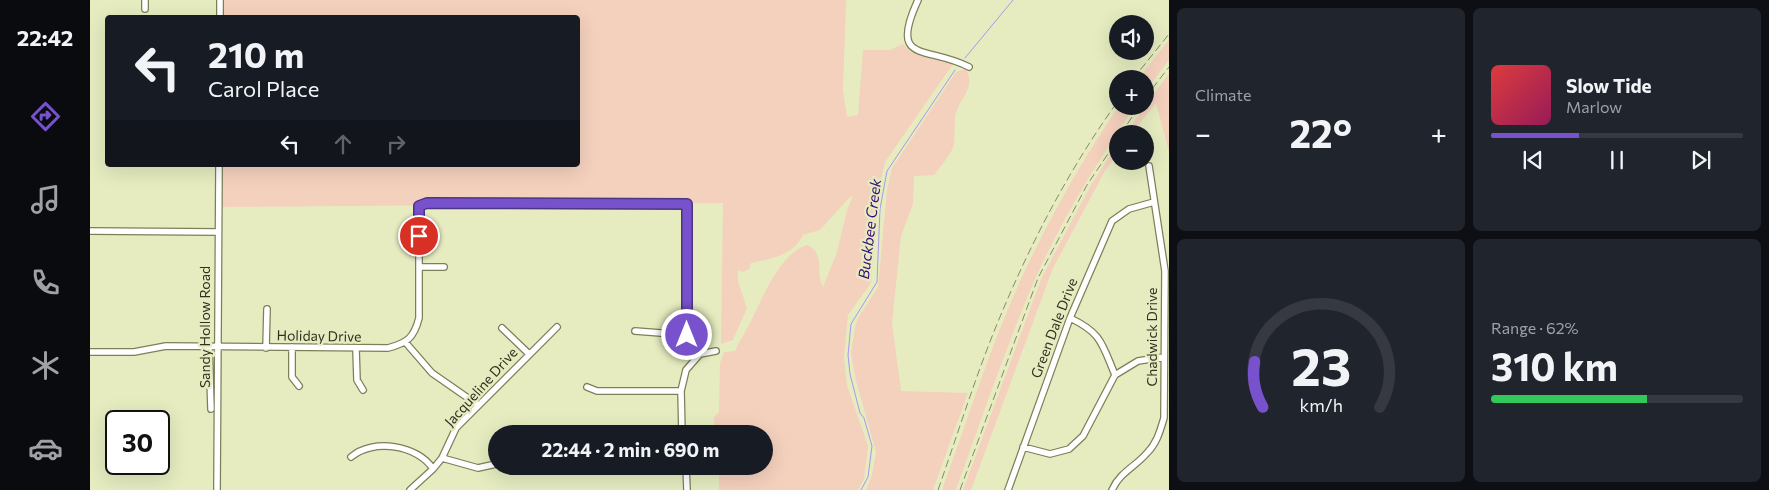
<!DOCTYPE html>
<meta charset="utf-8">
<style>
body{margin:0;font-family:Commissioner,sans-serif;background:#20242c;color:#f1f3f6;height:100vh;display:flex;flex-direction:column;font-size:19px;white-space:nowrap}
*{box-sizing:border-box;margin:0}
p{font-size:16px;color:#9ea1a6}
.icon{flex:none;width:28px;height:28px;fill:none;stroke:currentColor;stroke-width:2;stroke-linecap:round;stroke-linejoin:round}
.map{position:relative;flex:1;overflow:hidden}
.panel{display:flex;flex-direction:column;gap:8px;padding:8px;background:#0d0f14;width:600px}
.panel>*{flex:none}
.banner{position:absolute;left:15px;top:15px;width:475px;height:152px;border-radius:5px;box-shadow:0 5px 20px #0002;background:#171b24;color:#f1f3f6;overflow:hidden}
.fabs{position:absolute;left:1019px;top:15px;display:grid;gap:10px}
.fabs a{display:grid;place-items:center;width:45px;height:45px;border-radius:50%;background:#171b24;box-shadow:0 5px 20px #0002;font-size:25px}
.speed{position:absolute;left:15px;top:410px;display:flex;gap:10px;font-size:25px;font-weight:700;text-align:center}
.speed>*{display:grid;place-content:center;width:65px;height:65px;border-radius:50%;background:#171b24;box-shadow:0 5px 20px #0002;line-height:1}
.speed .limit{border:2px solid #111;border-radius:8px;background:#fff;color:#111}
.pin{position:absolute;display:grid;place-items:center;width:42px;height:42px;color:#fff;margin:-21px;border:2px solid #fff;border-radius:50%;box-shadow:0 1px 5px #0007}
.me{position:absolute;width:55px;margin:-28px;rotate:0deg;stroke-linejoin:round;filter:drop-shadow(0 0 4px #0008)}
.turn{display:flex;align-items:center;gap:18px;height:105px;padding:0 20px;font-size:22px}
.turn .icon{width:65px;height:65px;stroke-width:2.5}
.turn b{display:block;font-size:35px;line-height:42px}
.lanes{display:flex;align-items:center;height:48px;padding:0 20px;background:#0003;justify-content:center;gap:25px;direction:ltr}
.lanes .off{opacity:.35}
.big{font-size:38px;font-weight:700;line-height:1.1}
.panel .widget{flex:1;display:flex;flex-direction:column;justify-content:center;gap:8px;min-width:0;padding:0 18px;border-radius:8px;background:#20242c}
.panel .dial{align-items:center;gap:0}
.dial svg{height:130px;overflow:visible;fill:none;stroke:#363941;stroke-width:7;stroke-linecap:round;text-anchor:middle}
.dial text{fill:#f1f3f6;stroke:none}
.song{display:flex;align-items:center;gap:15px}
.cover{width:60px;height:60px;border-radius:8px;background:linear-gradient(135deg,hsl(0 70% 55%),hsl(330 70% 35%))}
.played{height:5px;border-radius:2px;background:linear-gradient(90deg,#7752cc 35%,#363941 35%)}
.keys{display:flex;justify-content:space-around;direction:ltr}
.heat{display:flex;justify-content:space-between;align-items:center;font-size:28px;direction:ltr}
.charge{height:8px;border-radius:4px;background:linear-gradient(90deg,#34c759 62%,#363941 0)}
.panel .tiles{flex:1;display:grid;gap:8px;grid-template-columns:repeat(2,1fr)}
.trip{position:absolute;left:398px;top:425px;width:285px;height:50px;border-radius:25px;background:#171b24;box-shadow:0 5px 20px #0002;font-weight:700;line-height:50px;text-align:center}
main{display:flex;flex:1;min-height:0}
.tabs{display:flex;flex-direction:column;width:90px;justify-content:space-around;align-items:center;background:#090b0e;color:#9ea1a6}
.tabs .icon{width:35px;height:35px}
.tabs .selected{color:#7752cc}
.tabs b{font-size:22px;color:#f1f3f6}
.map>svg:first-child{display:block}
.green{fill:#f4d1bd}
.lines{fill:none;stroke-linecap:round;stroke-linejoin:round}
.stream{stroke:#aa96ef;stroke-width:1}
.minor-casing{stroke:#7c8058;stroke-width:8}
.minor{stroke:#fff;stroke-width:5.5}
.rail{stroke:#86896b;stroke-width:1;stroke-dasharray:8 4;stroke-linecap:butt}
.route-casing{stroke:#4d3585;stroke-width:12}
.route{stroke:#7752cc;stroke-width:9}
.labels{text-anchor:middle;stroke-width:4.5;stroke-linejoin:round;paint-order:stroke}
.street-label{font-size:14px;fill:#303120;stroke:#e6ecc0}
.water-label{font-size:15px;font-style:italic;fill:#390e77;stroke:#e6ecc0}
</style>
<main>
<nav class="tabs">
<b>22:42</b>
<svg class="icon selected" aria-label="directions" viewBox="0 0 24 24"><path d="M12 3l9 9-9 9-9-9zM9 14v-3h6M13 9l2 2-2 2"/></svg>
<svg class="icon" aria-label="music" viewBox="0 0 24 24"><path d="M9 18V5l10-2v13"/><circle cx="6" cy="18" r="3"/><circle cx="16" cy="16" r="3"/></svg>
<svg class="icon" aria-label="phone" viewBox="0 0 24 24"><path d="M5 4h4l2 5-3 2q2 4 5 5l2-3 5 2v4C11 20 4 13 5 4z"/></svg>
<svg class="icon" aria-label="climate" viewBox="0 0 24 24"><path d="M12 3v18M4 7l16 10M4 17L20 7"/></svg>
<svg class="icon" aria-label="car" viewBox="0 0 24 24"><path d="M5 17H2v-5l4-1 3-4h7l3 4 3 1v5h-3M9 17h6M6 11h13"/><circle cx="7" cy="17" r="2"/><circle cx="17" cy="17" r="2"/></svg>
</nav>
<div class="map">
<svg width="1079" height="490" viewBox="0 0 1079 490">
<rect width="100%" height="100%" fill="#e6ecc0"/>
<path class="green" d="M131,0H756L753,90L757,117L768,115L773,50H800L813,44C825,57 846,59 863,64L795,162L788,192L781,283L758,315L754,358L757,385L778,446L774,479L768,490H629V466H674V434H624V417L629,412L630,363L634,352L645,351C650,339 658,328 663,317C674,294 691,253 717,245C736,253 725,273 733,287L747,252L757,210L763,196L759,198L730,230L713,235C704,255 681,259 661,263L659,269L653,272L648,270V281L657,308L643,340L631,344L633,203L132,207V165H488V18L131,17Z
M1079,40V60L1055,92V79H1048Z
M876,69C887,90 867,98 865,119C864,128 866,142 862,150C857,159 850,167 844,175L824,176L823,204L811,236L802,323L811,391L878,393L843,490H776L782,475L786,452L766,381L761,353L765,327L768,318L788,287L797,190L802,168L866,72Z
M1079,73V152L1066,103L1041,134H1035Z
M1029,106H1045C1004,167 965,230 937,298C911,361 889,426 866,490H852C880,413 904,334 940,260C966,207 995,155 1029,106Z
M1027,145V154L1015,171L963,268L881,490H873L952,277L1001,185Z"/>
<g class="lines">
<path class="stream" d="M875,58L923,0
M771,490L778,477L782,446L774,418L770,413L760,374L758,355L761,324L787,282L790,209L797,171L865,70"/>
<defs>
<path id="minor" d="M55,0V9
M828,0C798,65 837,45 879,67
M130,18V0
M0,231L128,232
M330,267H354
M980,318C1012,333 1012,344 1025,375
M412,328L438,353
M545,331L597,335L610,354
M316,343L342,373L388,405
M119,347L121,409
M202,347V377L209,386
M176,348L177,309
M266,349L267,380L273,390
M0,352H44L76,346L298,348C317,343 324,338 329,318V206L346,202L597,204V335
M497,387L507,391H591
M592,434L591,391L596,370L610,354L626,351
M933,447L960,454L979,449L993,436L1025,375L1048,361L1074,357
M261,457C283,438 328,445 343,469
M352,458L388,468L406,464
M596,466L597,490
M127,490L129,165
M320,490L343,469L352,458L366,428L467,327
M918,490L980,318L1022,221L1039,209L1064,202
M1022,490C1030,472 1045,467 1057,453C1067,443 1070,431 1074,418L1075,271L1059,166"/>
</defs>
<use href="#minor" class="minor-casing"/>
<use href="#minor" class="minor"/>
<path class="rail" d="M1043,79L1079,34
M1055,98L1079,67
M1031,134L1049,106
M848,490C867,436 884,381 905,329C938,248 977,172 1028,101
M870,490L948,278L997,185L1028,139"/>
</g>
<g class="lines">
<defs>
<path id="route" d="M329,236V206L337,203L597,204V335"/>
</defs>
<use href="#route" class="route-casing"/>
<use href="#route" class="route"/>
</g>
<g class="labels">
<g class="street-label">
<text transform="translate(115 327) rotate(-90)" y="5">Sandy Hollow Road</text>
<text transform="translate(964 328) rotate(-69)" y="5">Green Dale Drive</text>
<text transform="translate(229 336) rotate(1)" y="5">Holiday Drive</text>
<text transform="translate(1062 337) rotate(-90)" y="5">Chadwick Drive</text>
<text transform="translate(391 387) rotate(-48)" y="5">Jacqueline Drive</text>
</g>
<g class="water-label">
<text transform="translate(780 229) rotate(-83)" y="5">Buckbee Creek</text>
</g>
</g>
</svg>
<div class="fabs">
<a><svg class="icon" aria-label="sound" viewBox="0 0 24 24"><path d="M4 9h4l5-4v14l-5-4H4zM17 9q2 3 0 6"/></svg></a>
<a>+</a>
<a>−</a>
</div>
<div class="speed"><div class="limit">30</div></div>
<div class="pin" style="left:329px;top:236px;background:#d93025"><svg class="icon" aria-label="arrive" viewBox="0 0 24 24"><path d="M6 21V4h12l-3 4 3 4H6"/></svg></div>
<svg class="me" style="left:597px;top:335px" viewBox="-20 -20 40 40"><circle r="17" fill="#7752cc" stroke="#fff" stroke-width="3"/><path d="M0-11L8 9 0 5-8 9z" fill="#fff"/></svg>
<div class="trip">22:44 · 2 min · 690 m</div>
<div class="banner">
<div class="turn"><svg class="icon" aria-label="left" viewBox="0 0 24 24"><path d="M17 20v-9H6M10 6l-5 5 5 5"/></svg><div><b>210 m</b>Carol Place</div></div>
<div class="lanes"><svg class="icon" aria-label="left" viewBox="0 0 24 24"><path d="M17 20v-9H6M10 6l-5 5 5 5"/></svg><svg class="icon off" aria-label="ahead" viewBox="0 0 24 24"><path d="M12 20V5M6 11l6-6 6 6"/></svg><svg class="icon off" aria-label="right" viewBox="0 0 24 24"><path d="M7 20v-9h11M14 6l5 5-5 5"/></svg></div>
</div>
</div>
<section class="panel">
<div class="tiles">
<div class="widget"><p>Climate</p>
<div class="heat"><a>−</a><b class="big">22°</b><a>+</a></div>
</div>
<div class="widget">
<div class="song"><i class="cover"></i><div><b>Slow Tide</b><p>Marlow</p></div></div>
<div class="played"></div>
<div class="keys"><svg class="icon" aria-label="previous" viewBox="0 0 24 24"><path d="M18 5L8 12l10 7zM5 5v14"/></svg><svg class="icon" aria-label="pause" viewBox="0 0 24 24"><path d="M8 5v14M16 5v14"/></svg><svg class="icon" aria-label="next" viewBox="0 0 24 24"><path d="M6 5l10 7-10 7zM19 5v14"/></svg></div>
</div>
<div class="widget dial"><svg viewBox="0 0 100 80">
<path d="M14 69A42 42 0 1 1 86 69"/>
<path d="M14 69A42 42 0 0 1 9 41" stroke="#7752cc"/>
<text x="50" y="56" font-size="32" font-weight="700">23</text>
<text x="50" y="72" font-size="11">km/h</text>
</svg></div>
<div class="widget"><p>Range · 62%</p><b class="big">310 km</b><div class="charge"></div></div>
</div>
</section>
</main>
